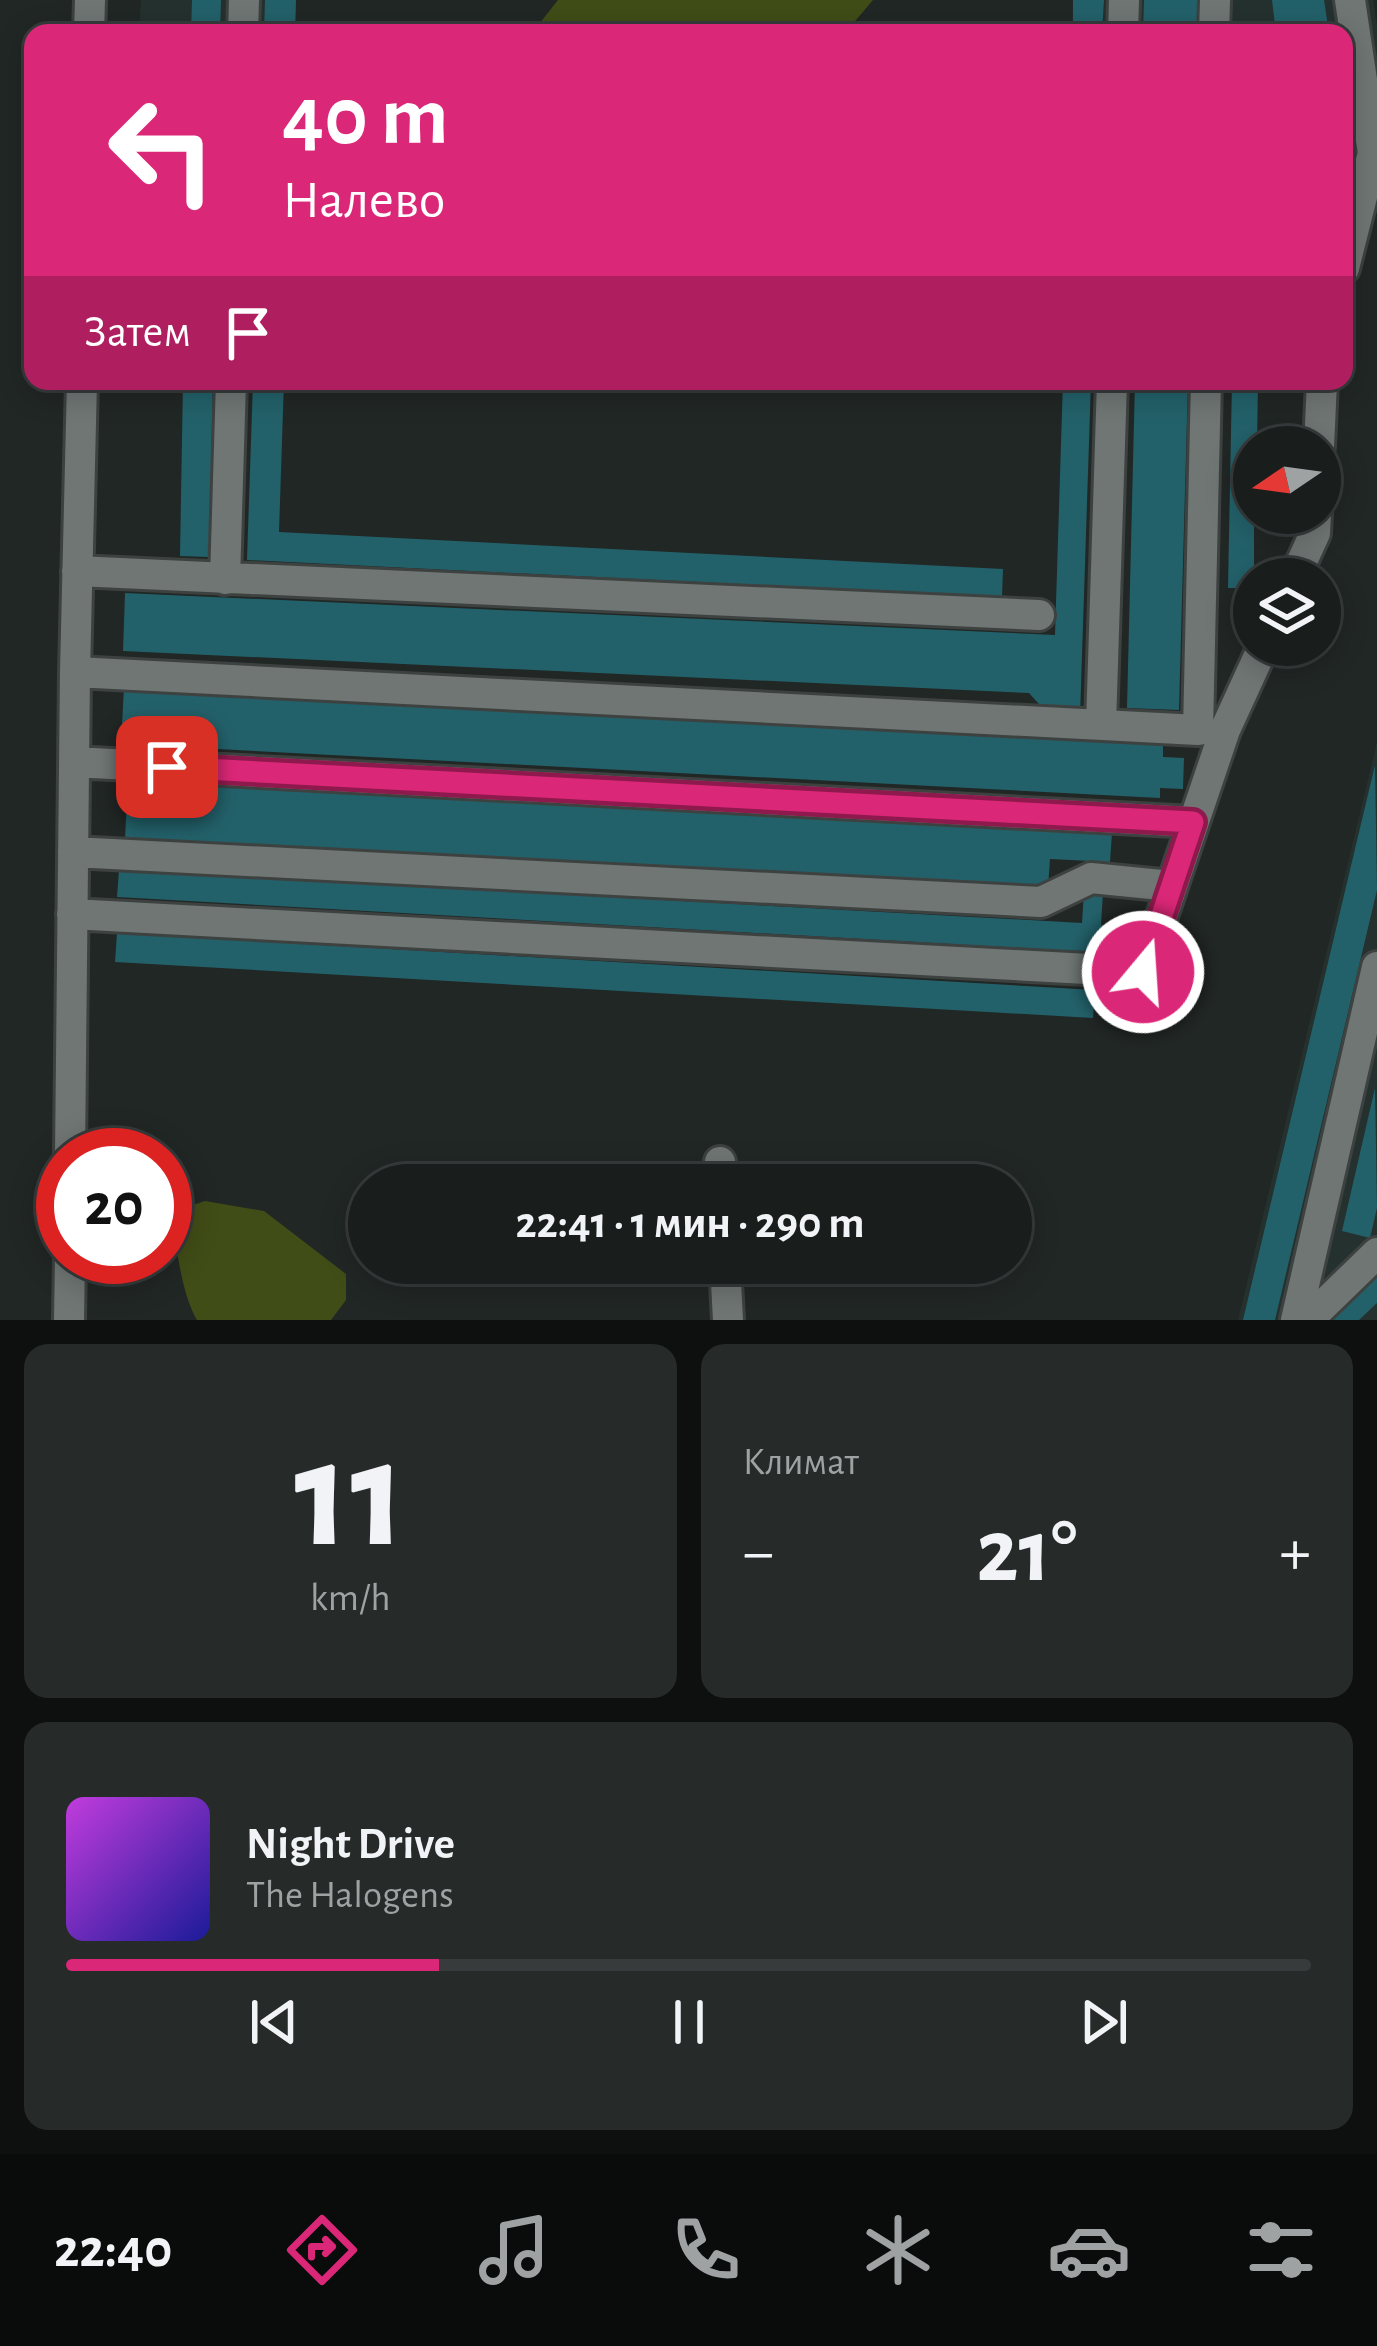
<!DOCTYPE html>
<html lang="ru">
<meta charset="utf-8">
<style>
body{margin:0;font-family:"Alegreya Sans",sans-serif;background:#262a29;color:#f1f3f6;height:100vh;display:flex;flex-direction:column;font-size:45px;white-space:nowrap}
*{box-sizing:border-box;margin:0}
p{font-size:39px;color:#9fa2a3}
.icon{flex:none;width:66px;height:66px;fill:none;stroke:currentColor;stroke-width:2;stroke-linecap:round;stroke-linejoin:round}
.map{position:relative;height:1320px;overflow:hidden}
.details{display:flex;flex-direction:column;gap:24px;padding:24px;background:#0e100f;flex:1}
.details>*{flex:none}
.top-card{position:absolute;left:24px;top:24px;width:1329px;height:366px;border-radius:24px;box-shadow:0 6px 30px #0003,0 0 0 3px #373b3b;background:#db2777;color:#fff;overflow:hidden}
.needle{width:78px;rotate:257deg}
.controls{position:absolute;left:1233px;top:426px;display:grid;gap:24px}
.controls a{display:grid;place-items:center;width:108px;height:108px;border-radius:50%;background:#191d1c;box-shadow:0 6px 30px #0003,0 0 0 3px #373b3b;font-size:60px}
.speed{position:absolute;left:36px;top:1128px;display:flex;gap:24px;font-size:60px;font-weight:700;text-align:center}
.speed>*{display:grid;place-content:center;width:156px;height:156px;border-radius:50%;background:#191d1c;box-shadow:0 6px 30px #0003,0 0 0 3px #373b3b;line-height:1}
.speed .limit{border:18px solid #d22;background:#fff;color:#111}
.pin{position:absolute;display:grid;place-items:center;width:102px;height:102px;color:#fff;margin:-51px;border-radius:24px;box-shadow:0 6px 18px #0006}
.me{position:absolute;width:132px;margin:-66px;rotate:18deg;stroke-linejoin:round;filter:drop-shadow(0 0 9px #0008)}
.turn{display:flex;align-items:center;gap:42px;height:252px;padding:0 60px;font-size:54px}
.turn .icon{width:156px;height:156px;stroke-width:2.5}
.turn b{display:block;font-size:84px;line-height:102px}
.then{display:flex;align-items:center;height:114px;padding:0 60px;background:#0003;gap:24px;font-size:45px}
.big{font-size:90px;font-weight:700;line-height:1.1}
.details .widget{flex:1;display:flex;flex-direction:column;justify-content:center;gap:18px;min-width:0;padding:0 42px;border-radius:24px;background:#262a29}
.details .dial{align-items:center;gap:0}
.dial b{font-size:156px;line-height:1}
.song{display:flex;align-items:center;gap:36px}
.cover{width:144px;height:144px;border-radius:18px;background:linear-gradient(135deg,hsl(290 70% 55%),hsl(240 70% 35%))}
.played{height:12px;border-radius:6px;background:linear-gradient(90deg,#db2777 30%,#373b3b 30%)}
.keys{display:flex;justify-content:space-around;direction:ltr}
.heat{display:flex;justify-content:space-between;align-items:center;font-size:66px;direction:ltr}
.details .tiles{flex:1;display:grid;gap:24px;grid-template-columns:1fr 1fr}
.widget:last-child{grid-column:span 2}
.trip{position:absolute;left:348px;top:1164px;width:684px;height:120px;border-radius:60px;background:#191d1c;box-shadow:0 6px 30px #0003,0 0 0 3px #373b3b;font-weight:700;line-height:120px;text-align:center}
.menu{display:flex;height:192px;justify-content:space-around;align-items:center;background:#0a0c0b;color:#9fa2a3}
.menu .icon{width:84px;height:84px}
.menu .selected{color:#db2777}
.menu b{font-size:54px;color:#f1f3f6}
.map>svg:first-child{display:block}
.built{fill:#24312e}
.green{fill:#414d17}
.building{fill:#23616a}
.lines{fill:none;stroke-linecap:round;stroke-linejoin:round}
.minor-casing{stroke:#3d4241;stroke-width:36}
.minor{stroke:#6f7674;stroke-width:30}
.route-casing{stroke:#8e194d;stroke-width:30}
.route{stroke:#db2777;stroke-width:21}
</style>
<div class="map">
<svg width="1377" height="1320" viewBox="0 0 1377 1320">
<rect width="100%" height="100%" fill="#212725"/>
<path class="built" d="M141,0H296L295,33H139Z
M1073,0H1373L1377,25V211L1344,318V33H1072Z
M1377,742V1320H1238Z"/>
<path class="green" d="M558,0H873L845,33H532Z
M205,1201L264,1211L346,1274V1300L331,1320H197C181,1293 176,1244 172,1212Z"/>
<path class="building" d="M192,0H221L220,33H191Z
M265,0H296L295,33H264Z
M1073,0H1104L1102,33H1073Z
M1144,0H1198L1197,33H1143Z
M1272,0H1324L1329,33H1276Z
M183,381H213L209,557L180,556Z
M253,381H284L279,532L1003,569L1002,597L247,560Z
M1063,381H1091L1080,716L1047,713L1029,693L123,651L125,593L1055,635Z
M1135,381H1188L1179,710L1127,708Z
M1232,381H1258L1257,447H1254V588H1228Z
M124,687L1163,741V757L1184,758L1183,789L1160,788V798L121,744Z
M1375,765L1377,890L1275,1320H1243Z
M128,781L1112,833L1110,862L1050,859L1048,887L125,838Z
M119,870L1082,923L1084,891L1103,892L1101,925L1114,926L1113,953L117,897Z
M117,933L1095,990L1093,1018L115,962Z
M1375,1088L1377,1208L1370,1238L1342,1231Z
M1377,1266V1303L1359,1320H1320Z"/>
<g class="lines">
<defs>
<path id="minor" d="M89,33L90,0
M243,33L244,0
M1123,33L1124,0
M1214,33L1215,0
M1344,268L1373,153L1350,0
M1319,447L1322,381
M77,571L1039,615
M225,579L231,381
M1294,579L1315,533L1316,513
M75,672L1198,730L1206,381
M1101,725L1112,381
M74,762L1193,822
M73,852L1041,902L1091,878L1171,886
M72,914L1143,972L1225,730L1264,645
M70,1155L75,672L82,381
M720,1162L721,1185
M725,1263L728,1320
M69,1320L70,1257
M1296,1320L1377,967
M1308,1320L1377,1253"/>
</defs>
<use href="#minor" class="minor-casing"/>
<use href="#minor" class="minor"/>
</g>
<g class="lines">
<defs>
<path id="route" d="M167,767L1193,822L1143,972"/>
</defs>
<use href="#route" class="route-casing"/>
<use href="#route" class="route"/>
</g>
</svg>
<div class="controls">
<a><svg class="needle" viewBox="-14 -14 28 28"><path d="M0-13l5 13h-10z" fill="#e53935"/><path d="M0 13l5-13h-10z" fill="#9fa2a3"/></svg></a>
<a><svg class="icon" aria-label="layers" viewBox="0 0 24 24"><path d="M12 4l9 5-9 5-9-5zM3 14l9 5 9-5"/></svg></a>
</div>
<div class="speed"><div class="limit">20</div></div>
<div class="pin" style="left:167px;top:767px;background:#d93025"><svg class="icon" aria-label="arrive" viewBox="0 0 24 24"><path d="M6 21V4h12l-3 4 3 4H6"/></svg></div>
<svg class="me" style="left:1143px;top:972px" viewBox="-20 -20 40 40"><circle r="17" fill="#db2777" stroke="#fff" stroke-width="3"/><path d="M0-11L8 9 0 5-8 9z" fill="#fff"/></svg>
<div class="trip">22:41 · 1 мин · 290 m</div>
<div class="top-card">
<div class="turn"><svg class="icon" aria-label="left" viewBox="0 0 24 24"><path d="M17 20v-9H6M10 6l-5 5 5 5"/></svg><div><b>40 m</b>Налево</div></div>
<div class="then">Затем<svg class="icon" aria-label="arrive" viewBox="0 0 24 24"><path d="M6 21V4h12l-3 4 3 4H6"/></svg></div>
</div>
</div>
<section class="details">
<div class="tiles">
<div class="widget dial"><b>11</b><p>km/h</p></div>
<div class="widget"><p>Климат</p>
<div class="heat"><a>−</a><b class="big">21°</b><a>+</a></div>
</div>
<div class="widget">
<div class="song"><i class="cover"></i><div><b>Night Drive</b><p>The Halogens</p></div></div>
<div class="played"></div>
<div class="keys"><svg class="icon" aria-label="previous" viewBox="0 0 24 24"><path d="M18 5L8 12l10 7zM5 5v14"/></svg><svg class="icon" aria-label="pause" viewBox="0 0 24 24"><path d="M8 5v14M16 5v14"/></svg><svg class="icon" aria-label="next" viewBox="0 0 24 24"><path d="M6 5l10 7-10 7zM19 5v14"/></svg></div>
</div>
</div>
</section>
<nav class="menu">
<b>22:40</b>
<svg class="icon selected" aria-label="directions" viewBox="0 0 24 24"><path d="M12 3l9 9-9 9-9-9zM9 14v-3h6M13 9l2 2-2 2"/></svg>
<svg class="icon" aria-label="music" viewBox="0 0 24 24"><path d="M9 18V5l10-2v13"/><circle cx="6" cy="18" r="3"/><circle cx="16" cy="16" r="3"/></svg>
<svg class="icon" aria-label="phone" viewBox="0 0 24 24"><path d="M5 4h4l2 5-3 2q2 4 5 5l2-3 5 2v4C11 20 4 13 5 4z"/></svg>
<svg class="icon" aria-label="climate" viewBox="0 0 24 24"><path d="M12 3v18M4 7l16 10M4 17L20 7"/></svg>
<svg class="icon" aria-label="car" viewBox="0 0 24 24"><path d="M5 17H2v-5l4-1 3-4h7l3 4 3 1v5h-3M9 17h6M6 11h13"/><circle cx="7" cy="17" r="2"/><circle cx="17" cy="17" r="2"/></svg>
<svg class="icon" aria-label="filters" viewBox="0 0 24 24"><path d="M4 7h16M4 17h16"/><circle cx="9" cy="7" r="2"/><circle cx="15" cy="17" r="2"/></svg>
</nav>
